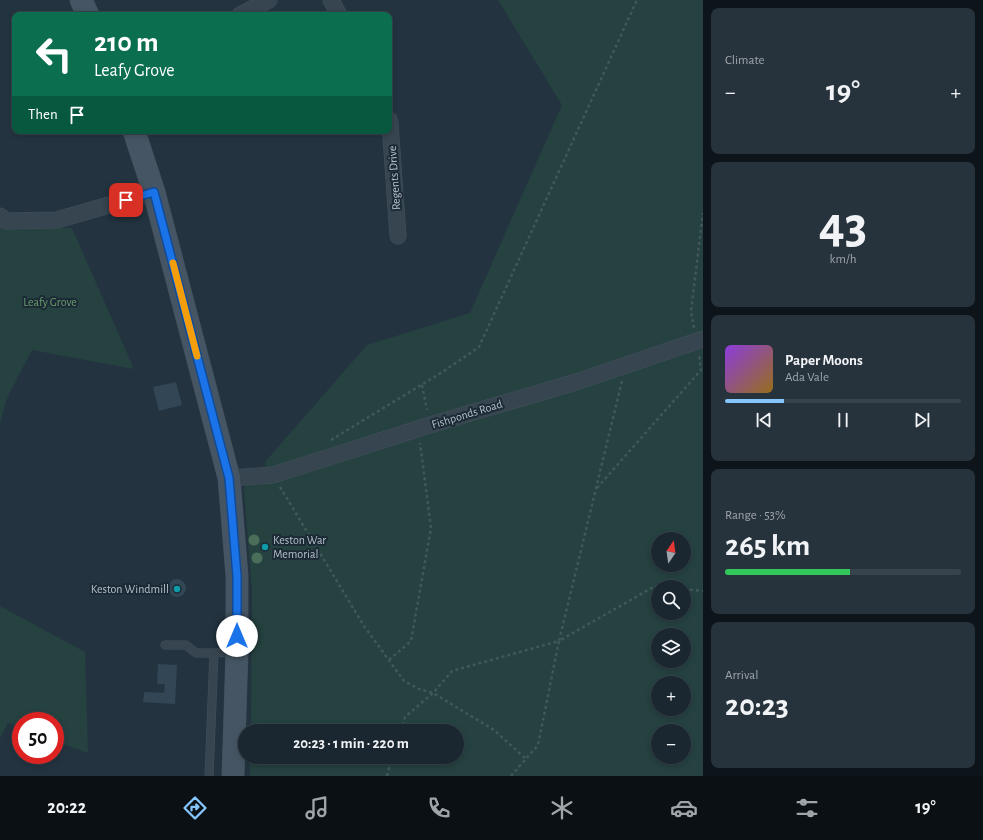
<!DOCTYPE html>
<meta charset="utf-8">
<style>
body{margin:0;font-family:"Alegreya Sans",sans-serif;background:#27333c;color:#f1f3f6;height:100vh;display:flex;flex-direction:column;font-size:15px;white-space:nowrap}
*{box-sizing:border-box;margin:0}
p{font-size:13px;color:#9fa5ab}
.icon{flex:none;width:22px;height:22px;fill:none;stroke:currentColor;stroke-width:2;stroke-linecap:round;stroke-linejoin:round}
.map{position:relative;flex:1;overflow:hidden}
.panel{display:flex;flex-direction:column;gap:8px;padding:8px;background:#0e151a;width:280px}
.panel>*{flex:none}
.hud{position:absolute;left:12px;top:12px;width:380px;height:122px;border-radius:8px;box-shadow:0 2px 6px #0003,0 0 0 1px #38444c;background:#0b6e4f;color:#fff;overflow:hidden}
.needle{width:26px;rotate:13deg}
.fabs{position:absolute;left:651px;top:532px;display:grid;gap:8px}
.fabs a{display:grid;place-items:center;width:40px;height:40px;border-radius:50%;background:#1a2730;box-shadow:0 2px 6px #0003,0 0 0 1px #38444c;font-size:20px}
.speed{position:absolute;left:12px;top:712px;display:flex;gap:8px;font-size:20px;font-weight:700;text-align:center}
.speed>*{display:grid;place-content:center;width:52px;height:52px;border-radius:50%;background:#1a2730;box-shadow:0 2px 6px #0003,0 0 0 1px #38444c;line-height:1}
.speed .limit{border:6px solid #d22;background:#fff;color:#111}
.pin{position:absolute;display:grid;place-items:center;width:34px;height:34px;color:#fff;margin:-17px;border-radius:8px;box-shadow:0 2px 6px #0006}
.me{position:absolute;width:44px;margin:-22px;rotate:0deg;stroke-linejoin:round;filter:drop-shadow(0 0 3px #0008)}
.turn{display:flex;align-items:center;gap:14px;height:84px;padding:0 16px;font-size:18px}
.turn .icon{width:52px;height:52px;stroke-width:2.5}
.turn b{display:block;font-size:28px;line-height:34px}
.then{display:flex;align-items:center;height:38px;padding:0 16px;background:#0003;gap:8px;font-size:15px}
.big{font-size:30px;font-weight:700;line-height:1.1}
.panel .tile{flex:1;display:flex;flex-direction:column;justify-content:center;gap:6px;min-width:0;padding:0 14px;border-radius:8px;background:#27333c}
.panel .dial{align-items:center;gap:0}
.dial b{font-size:52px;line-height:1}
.song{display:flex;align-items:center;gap:12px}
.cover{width:48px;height:48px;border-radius:6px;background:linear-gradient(135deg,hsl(270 70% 55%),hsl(40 70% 35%))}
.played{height:4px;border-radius:2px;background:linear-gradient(90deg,#85c6fe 25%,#38444c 25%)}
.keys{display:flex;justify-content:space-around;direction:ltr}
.heat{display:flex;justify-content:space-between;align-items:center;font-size:22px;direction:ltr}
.charge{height:6px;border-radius:3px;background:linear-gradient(90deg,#34c759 53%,#38444c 0)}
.trip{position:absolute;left:238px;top:724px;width:226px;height:40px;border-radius:20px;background:#1a2730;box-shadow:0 2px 6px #0003,0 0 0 1px #38444c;font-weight:700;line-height:40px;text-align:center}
.tab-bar{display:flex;height:64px;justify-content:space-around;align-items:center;background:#0a1013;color:#9fa5ab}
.tab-bar .icon{width:28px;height:28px}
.tab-bar .selected{color:#85c6fe}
.tab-bar b{font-size:18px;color:#f1f3f6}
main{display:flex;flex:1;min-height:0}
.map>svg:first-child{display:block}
.green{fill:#254140;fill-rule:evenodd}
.building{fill:#324655}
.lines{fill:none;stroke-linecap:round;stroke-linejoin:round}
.service-casing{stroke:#44515c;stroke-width:9}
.minor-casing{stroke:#44515c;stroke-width:17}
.secondary-casing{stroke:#44515c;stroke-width:23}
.path{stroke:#3e5957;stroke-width:2.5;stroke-dasharray:3 3;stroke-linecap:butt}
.service{stroke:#374550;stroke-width:8}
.minor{stroke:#374550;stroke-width:16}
.secondary{stroke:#455563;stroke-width:22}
.tree{fill:#4a6e59}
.route-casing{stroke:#114b97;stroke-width:10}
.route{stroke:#1a73e8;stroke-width:7}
.slow{stroke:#f59e0b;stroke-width:7}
.culture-dot{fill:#0f9aa8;stroke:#1c2a35;stroke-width:1.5}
.labels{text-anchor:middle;stroke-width:4;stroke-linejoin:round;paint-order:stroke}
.street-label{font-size:12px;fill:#b4c0cb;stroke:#1c2a35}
.park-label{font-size:12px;fill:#699d6e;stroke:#1c2a35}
.poi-label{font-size:12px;fill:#b4c0cb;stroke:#1c2a35;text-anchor:start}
</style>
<main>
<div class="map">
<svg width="703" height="776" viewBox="0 0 703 776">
<rect width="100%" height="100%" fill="#233440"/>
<path class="green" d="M498,0H703V776H250V757H457V731H251L252,590L244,489L248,482L268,479L265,462L367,345L470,313L562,105ZM658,539H684V565H658ZM658,587H684V613H658ZM658,635H684V661H658ZM658,683H684V709H658ZM658,731H684V757H658Z
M0,226L72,228L134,369L32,350L6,400L0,424Z
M0,606L85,652L88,753L55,741V721H21V728L8,723L0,738Z"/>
<path class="building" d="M176,382L182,405L159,411L153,387Z
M168 588a9 9 0 1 1 18 0a9 9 0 1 1-18 0Z
M158,664L177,665L175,704L143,702L144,692L164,693L165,684H157Z"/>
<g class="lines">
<defs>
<path id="service" d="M165,645H186L196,653H214
M209,776L214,653L236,652"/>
<path id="minor" d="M331,0L339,15
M240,15L269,0
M389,120L390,123L398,236
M0,216L6,221L57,220L154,192
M229,478L273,475L430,425L576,382L703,339"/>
<path id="secondary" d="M81,0L88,15
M134,131L154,192L229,478L237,576V651L233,776"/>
</defs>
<use href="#service" class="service-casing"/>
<use href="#minor" class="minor-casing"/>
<use href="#secondary" class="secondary-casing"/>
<path class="path" d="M694,328L691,311L703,213
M422,385L427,410
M331,440L444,371L479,347L637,0
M280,487L364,626L404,681L419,689L433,693L494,730L526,759
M597,488L701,370L699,354
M684,589L703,591
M389,660L411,641L431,528L420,443
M401,731L405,717L433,693L452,671L559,641L622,381
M387,776L392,757
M511,776L538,745L559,641L655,586L663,587"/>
<use href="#service" class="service"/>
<use href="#minor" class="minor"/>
<use href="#secondary" class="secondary"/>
</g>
<g class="tree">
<circle cx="254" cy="540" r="5.5"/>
<circle cx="257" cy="558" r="5.5"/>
</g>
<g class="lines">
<defs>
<path id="route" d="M126,200L154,192L229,478L237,576V636"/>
</defs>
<use href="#route" class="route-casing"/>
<use href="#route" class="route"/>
<path class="slow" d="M173,263L197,356"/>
</g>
<g class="culture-dot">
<circle cx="265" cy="547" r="4"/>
<circle cx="177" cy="589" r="4"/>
</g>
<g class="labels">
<g class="street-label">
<text transform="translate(394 178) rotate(-94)" y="4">Regents Drive</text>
<text transform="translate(467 414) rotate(-17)" y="4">Fishponds Road</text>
</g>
<g class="park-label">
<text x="50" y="306">Leafy Grove</text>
</g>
<g class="poi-label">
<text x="273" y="544">Keston War<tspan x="273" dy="14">Memorial</tspan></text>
<text x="169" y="593" text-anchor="end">Keston Windmill</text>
</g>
</g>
</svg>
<div class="fabs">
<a><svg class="needle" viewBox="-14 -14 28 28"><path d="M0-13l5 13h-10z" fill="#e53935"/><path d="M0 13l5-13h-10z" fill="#9fa5ab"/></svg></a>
<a><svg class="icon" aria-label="search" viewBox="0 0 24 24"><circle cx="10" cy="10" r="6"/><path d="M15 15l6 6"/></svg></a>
<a><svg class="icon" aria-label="layers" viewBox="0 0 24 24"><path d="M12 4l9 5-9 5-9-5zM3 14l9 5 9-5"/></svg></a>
<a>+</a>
<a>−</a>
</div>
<div class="speed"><div class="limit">50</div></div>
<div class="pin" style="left:126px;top:200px;background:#d93025"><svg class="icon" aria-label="arrive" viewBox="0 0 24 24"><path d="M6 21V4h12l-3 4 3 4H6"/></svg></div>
<svg class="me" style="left:237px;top:636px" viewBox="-20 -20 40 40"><circle r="19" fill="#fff"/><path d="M0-13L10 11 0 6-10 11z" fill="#1a73e8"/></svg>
<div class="trip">20:23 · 1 min · 220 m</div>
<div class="hud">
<div class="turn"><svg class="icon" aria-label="left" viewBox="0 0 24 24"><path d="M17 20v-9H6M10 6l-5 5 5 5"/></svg><div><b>210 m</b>Leafy Grove</div></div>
<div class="then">Then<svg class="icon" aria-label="arrive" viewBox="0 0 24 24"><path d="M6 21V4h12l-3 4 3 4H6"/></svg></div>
</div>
</div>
<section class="panel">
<div class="tile"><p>Climate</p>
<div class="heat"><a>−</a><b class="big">19°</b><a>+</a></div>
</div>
<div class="tile dial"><b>43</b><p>km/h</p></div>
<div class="tile">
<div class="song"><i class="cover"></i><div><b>Paper Moons</b><p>Ada Vale</p></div></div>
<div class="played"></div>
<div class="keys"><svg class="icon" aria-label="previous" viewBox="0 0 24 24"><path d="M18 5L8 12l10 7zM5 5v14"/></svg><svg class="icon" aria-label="pause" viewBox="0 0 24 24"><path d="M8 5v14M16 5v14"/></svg><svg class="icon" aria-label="next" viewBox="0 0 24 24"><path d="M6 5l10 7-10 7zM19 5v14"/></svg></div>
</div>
<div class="tile"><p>Range · 53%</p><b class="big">265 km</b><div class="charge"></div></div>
<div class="tile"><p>Arrival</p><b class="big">20:23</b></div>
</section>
</main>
<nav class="tab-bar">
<b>20:22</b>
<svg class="icon selected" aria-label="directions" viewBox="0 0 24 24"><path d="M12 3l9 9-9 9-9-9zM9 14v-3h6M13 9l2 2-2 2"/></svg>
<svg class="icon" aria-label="music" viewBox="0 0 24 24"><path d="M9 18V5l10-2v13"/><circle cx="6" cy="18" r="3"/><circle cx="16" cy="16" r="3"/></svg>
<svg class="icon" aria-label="phone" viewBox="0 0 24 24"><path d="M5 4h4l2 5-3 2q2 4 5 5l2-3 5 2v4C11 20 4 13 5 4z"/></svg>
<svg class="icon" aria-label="climate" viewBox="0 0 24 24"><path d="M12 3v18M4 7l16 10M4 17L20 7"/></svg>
<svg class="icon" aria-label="car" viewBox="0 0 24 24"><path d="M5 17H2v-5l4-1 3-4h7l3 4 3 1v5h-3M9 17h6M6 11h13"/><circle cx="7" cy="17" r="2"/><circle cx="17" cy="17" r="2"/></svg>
<svg class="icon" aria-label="filters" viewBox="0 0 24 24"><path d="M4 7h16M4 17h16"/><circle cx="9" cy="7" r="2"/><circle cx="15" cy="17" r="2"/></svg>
<b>19°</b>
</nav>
